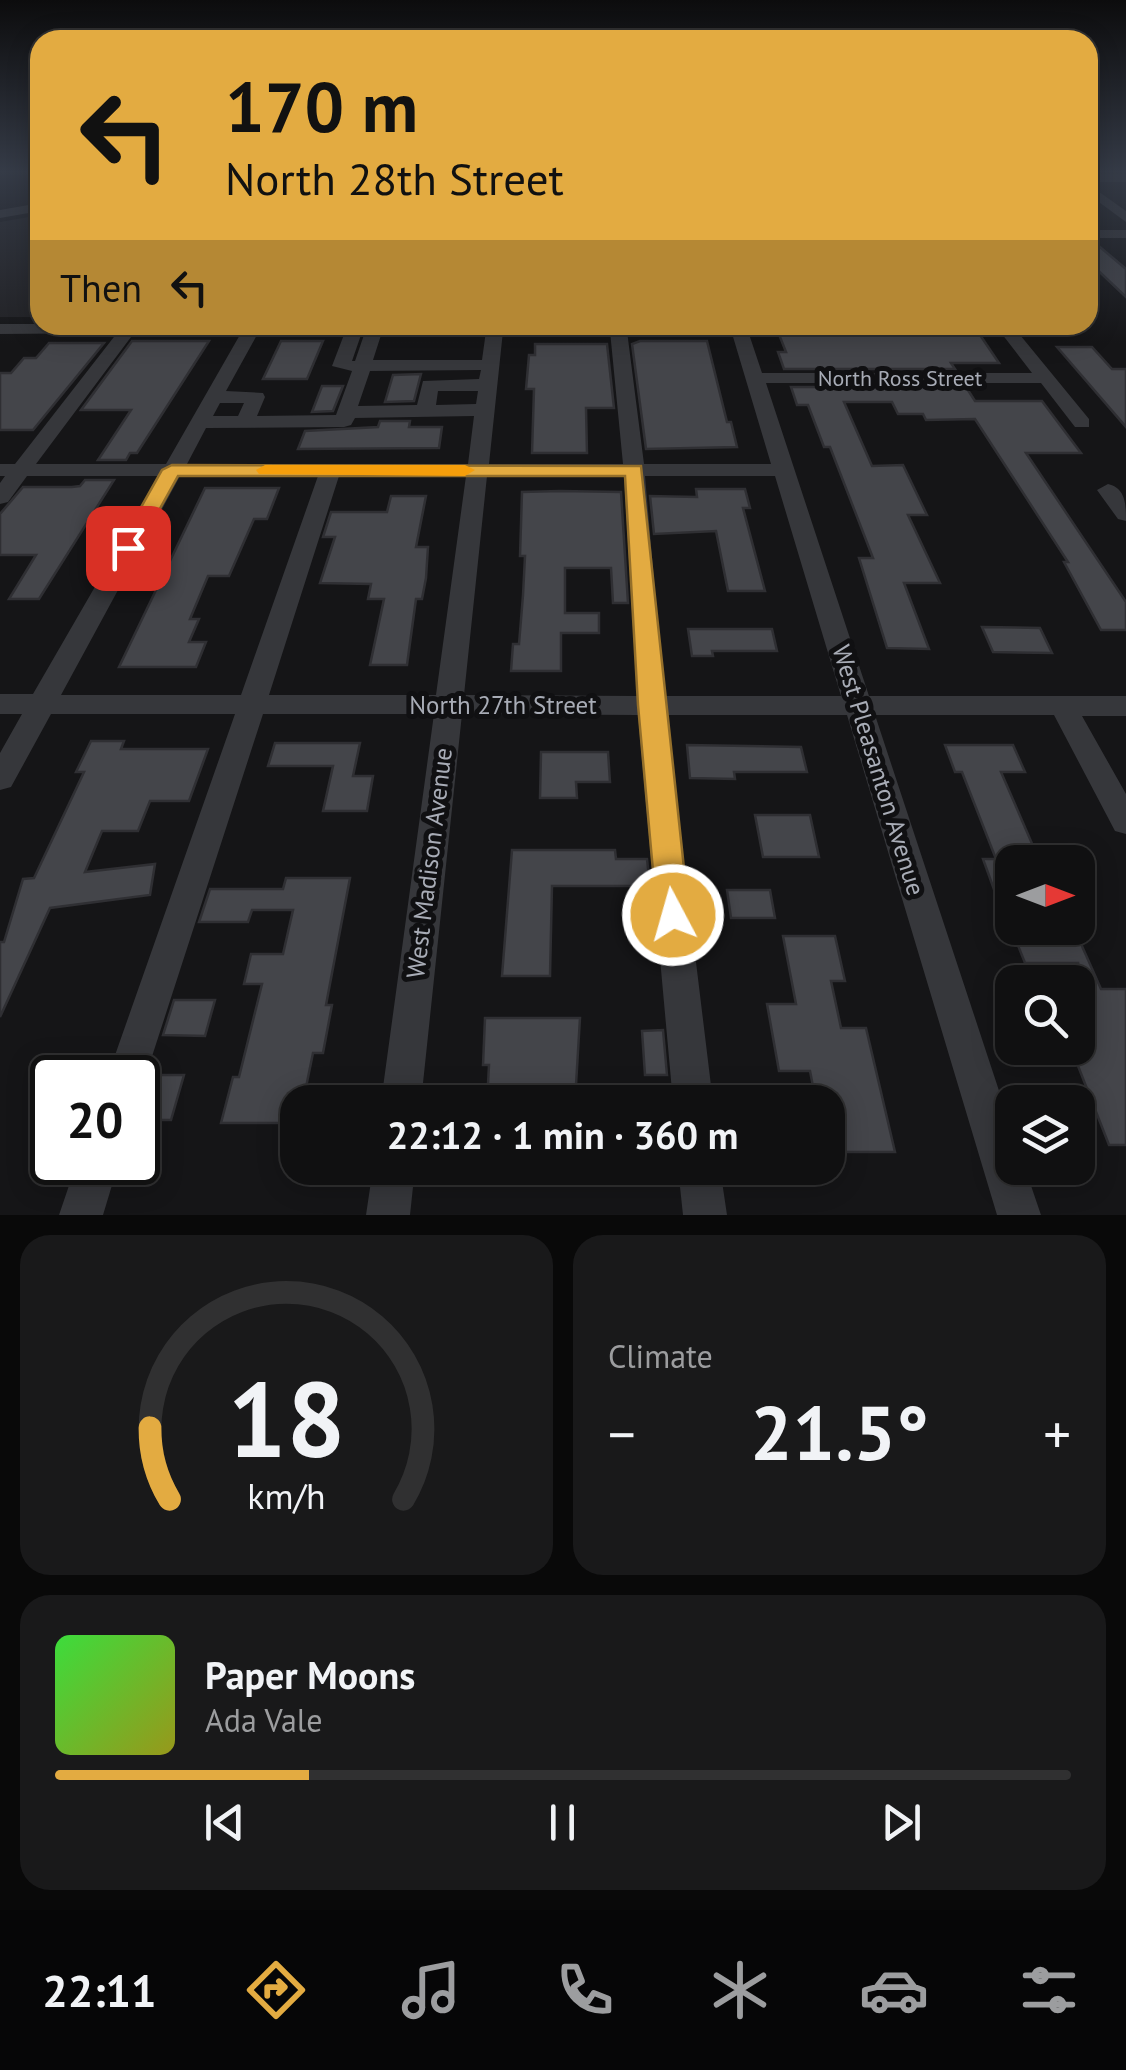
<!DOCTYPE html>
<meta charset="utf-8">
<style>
body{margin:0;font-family:"PT Sans",sans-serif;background:#19191a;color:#f1f3f6;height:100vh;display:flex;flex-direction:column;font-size:38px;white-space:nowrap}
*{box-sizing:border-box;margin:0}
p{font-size:32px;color:#9c9d9f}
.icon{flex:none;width:55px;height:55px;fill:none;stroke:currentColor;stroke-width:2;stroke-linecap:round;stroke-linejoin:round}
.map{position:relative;height:1215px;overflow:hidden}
.drawer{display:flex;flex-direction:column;gap:20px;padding:20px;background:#090909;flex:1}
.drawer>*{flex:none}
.hud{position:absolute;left:30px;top:30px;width:1068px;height:305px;border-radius:30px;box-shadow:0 5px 25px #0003,0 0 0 2px #303031;background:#e3ab41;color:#111;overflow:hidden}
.needle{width:65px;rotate:90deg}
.fabs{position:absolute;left:995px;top:845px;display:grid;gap:20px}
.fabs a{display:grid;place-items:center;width:100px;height:100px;border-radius:20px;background:#101011;box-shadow:0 5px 25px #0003,0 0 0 2px #303031;font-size:50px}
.speed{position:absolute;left:30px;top:1055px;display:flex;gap:20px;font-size:50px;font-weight:700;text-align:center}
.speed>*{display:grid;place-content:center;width:130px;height:130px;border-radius:50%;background:#101011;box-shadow:0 5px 25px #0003,0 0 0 2px #303031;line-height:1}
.speed .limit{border:5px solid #111;border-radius:15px;background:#fff;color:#111}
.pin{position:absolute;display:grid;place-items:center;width:85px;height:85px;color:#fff;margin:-42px;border-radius:20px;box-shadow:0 5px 15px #0006}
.me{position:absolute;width:110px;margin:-55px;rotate:354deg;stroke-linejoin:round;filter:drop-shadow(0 0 8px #0008)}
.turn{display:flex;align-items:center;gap:35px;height:210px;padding:0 30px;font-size:45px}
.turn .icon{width:130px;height:130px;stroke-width:2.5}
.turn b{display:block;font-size:70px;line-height:85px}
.then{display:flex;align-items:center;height:95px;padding:0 30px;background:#0003;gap:20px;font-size:38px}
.big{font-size:75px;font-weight:700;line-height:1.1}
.drawer .widget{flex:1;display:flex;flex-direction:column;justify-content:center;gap:15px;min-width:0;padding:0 35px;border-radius:30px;background:#19191a}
.drawer .dial{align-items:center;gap:0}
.dial svg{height:260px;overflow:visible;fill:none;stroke:#303031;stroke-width:7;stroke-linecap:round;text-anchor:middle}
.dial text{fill:#f1f3f6;stroke:none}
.song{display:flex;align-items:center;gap:30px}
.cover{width:120px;height:120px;border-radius:15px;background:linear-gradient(135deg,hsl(120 70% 55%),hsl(60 70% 35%))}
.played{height:10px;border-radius:5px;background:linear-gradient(90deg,#e3ab41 25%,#303031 25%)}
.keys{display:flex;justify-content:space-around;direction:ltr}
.heat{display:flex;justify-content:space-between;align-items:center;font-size:55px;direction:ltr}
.drawer .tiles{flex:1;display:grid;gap:20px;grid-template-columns:1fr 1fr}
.widget:last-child{grid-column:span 2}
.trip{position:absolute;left:280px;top:1085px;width:565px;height:100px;border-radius:30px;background:#101011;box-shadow:0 5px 25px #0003,0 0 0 2px #303031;font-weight:700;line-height:100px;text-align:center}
.dock{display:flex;height:160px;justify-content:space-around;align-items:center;background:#060607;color:#9c9d9f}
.dock .icon{width:70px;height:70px}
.dock .selected{color:#e3ab41}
.dock b{font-size:45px;color:#f1f3f6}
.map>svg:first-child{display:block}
.built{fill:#212124}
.building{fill:#44454a;stroke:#2f2f33;stroke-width:2.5}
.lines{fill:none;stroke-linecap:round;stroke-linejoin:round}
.minor{fill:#36373b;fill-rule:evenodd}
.route{fill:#e3ab41;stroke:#946f2a;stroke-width:2.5}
.slow{fill:#f59e0b}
.labels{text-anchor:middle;stroke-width:10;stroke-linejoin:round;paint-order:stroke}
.far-street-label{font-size:22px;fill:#a8acb6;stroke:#101012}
.street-label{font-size:25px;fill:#a8acb6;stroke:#101012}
</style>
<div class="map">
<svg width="1126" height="1215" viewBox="0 0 1126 1215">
<rect width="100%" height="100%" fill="#151517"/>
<path class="built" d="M40,215V317H0V222Z"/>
<path class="building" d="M1088,242H1094L1126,269V297L1088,261Z
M976,329L999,363H951L955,369H784L778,352H786L778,332Z
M132,341H209L137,453H130L126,460H98L131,410H81Z
M281,341H323L307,379H263Z
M640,341H707L727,422H731L737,447L646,449L632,344Z
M49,343H104L33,430H0V373H11L24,358H36Z
M535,344H607L614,408H586L587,453H532L534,389H526L529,355H535Z
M1057,347H1092L1112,369H1126V427Z
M421,374L414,401L385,402L393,375Z
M322,386H343L333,411L312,412Z
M791,387H966L975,401H1042L1081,453H1026L1126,602V630H1101L1064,562H1068L975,419L926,420L923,414H898L892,402H844L872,466L903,465L927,515H908L940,583H904L929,649L887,648L859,558H873L830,447H824L808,405H797Z
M380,421H410L409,427H442L439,448L298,449L305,431L378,427Z
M85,480H114L39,599H9L36,555H0V514L23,487H72L80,486Z
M205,488H279L267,519H254L229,576H208L190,619H199L189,642H206L196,667H119Z
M696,489H745L750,508H743L765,591H728L716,531L654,534L650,496L697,497Z
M560,491L621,492L628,603H613L611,568H565V613H599V633H561V671H511L513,644H519L523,595L525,556H520L522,492Z
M391,496H426L416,547H428L426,578L422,599H416L407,665H370L384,599H368L371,584L320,583L335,537H323L331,512H387Z
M982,627L1040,628L1052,653L993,652Z
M688,629H772L777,651H712L713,656H692Z
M91,741H124L121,749H208L189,801H150L138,831H102L85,872L155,864L150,895L50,908L0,1017V942H4L23,879L34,878L84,772H76Z
M275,743H360L353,776H373L367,811H323L333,766H268Z
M687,745L801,747L807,772H734L735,779L690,778Z
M945,745H1013L1025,772H1001L1040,862H1012V895H996L983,859H996L962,772H955Z
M541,752H608L610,782H576L577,798H540Z
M755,815H810L819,857H763Z
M512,850H615L616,859H647L650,886H552L550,976H502Z
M286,878H350L326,1005H332L323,1053H313L303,1102H298V1123H221L233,1077H239L262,984H244L251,954H283L293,910H252L248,922H199L210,889H283Z
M727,890H770L775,918H731Z
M1011,928H1074L1101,989H1126V1145H1109L1071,1048H1078V963H1025Z
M783,936H835L845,981H831L841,1028H866L895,1152H828V1102H816L810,1071H779L767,1004H796Z
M174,1000H215L205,1036L163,1035Z
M485,1018H580L575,1102H487L489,1065H483Z
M663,1030L667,1075H645L642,1031Z
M150,1075H184L171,1120H138V1095Z"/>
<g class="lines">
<path class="minor" d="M1088,174H1126V182H1088Z
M1088,184L1126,211V222L1088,194Z
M40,203V211L0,218V210Z
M1088,230H1126V238H1088Z
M0,324L746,325L762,373H1032L995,325H1012L1089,419V427H1075L1041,383H766L869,696H1126V716H1082L1126,794V834L1115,831L1054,715H875L1012,1130V1168H1025L1041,1215H997L847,715H666L713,1102H673L638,715L462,714L421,1102H381L434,714H263L145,1078L138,1092V1078H107L235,714H51L11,787L0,790V753L22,714H0V694H33L159,476H27L8,502L0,504V483L5,476H0V464H15L117,333L0,334ZM731,330L771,464H644L627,331ZM486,331L482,360H373L382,332ZM503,331H610L623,464H489ZM345,332L332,366L352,371L336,415L257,416L265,397L263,393L226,391L258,333ZM362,332H365L355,361H352ZM134,333H241L166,464H36ZM481,370L479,379L423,381L417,405L358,406L370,371ZM438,391H478L476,404L436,405ZM220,403H244L238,416H213ZM474,416L468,464H187L206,428L344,427L351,425L355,418ZM180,476H318L241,695H61ZM339,476H466L436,695H269ZM487,476H624L637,696L464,695ZM645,476H775L841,696H664Z
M1108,484C1126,488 1126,505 1126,521L1118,519L1097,490Z
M77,1162H119L103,1215H59Z
M373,1168H415L410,1215H366Z
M678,1168H720L727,1215H683Z"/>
</g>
<linearGradient id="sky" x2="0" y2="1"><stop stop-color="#0c0c0d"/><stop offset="0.5" stop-color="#353b47"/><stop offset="1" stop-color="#353b47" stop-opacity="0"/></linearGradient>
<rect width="1126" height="343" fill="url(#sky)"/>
<path class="route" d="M172,465L641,466L689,915L684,924L673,928L662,924L657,915L638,705L625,476H178L136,552H121L118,548L162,470Z"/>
<path class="slow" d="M265,465H465L475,470L465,476L259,474L256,470Z"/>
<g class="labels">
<g class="far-street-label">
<text x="900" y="386">North Ross Street</text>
</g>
<g class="street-label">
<text x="503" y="714">North 27th Street</text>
<text transform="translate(879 770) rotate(73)" y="9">West Pleasanton Avenue</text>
<text transform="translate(429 863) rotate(-83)" y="9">West Madison Avenue</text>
</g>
</g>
</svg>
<div class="fabs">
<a><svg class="needle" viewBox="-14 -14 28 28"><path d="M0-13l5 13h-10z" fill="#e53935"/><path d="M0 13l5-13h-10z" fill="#9c9d9f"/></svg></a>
<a><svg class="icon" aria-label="search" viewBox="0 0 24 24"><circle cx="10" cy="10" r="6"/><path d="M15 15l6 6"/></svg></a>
<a><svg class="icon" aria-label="layers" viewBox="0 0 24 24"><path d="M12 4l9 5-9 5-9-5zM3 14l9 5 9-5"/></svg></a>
</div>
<div class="speed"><div class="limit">20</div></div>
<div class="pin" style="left:128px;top:548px;background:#d93025"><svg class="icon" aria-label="arrive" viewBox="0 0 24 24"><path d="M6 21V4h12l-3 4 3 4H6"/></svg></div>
<svg class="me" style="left:673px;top:915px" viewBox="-20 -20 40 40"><circle r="17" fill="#e3ab41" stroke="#fff" stroke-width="3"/><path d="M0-11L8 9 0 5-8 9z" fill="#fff"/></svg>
<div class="trip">22:12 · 1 min · 360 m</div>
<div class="hud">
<div class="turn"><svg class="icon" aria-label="left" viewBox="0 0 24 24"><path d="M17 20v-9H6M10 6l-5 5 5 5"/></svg><div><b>170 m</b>North 28th Street</div></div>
<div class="then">Then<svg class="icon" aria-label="left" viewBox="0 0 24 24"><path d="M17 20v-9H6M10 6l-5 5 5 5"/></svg></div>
</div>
</div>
<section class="drawer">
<div class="tiles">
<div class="widget dial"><svg viewBox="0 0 100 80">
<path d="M14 69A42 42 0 1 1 86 69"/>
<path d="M14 69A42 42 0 0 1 8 47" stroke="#e3ab41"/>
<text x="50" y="56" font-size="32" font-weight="700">18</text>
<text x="50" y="72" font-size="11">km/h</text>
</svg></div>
<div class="widget"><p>Climate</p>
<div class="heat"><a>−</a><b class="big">21.5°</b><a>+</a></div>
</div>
<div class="widget">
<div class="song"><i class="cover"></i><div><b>Paper Moons</b><p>Ada Vale</p></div></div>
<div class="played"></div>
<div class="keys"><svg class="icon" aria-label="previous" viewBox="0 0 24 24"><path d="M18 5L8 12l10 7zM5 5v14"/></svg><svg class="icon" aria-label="pause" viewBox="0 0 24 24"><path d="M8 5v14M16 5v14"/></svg><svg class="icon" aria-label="next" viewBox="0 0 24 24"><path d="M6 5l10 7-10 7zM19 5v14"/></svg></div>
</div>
</div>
</section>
<nav class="dock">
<b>22:11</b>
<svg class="icon selected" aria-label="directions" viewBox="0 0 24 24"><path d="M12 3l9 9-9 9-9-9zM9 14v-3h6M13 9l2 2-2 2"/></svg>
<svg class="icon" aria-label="music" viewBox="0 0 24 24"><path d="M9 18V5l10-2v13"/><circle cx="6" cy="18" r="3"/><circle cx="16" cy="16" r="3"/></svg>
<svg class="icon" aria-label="phone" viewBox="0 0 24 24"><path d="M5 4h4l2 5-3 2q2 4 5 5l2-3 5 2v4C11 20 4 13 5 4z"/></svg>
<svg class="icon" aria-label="climate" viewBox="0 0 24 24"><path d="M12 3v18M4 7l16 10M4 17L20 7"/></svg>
<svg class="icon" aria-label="car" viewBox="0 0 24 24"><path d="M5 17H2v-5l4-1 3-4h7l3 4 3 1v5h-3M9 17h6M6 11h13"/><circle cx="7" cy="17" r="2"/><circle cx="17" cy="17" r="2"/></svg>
<svg class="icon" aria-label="filters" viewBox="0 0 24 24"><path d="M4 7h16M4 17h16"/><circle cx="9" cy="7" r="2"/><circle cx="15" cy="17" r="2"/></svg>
</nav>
